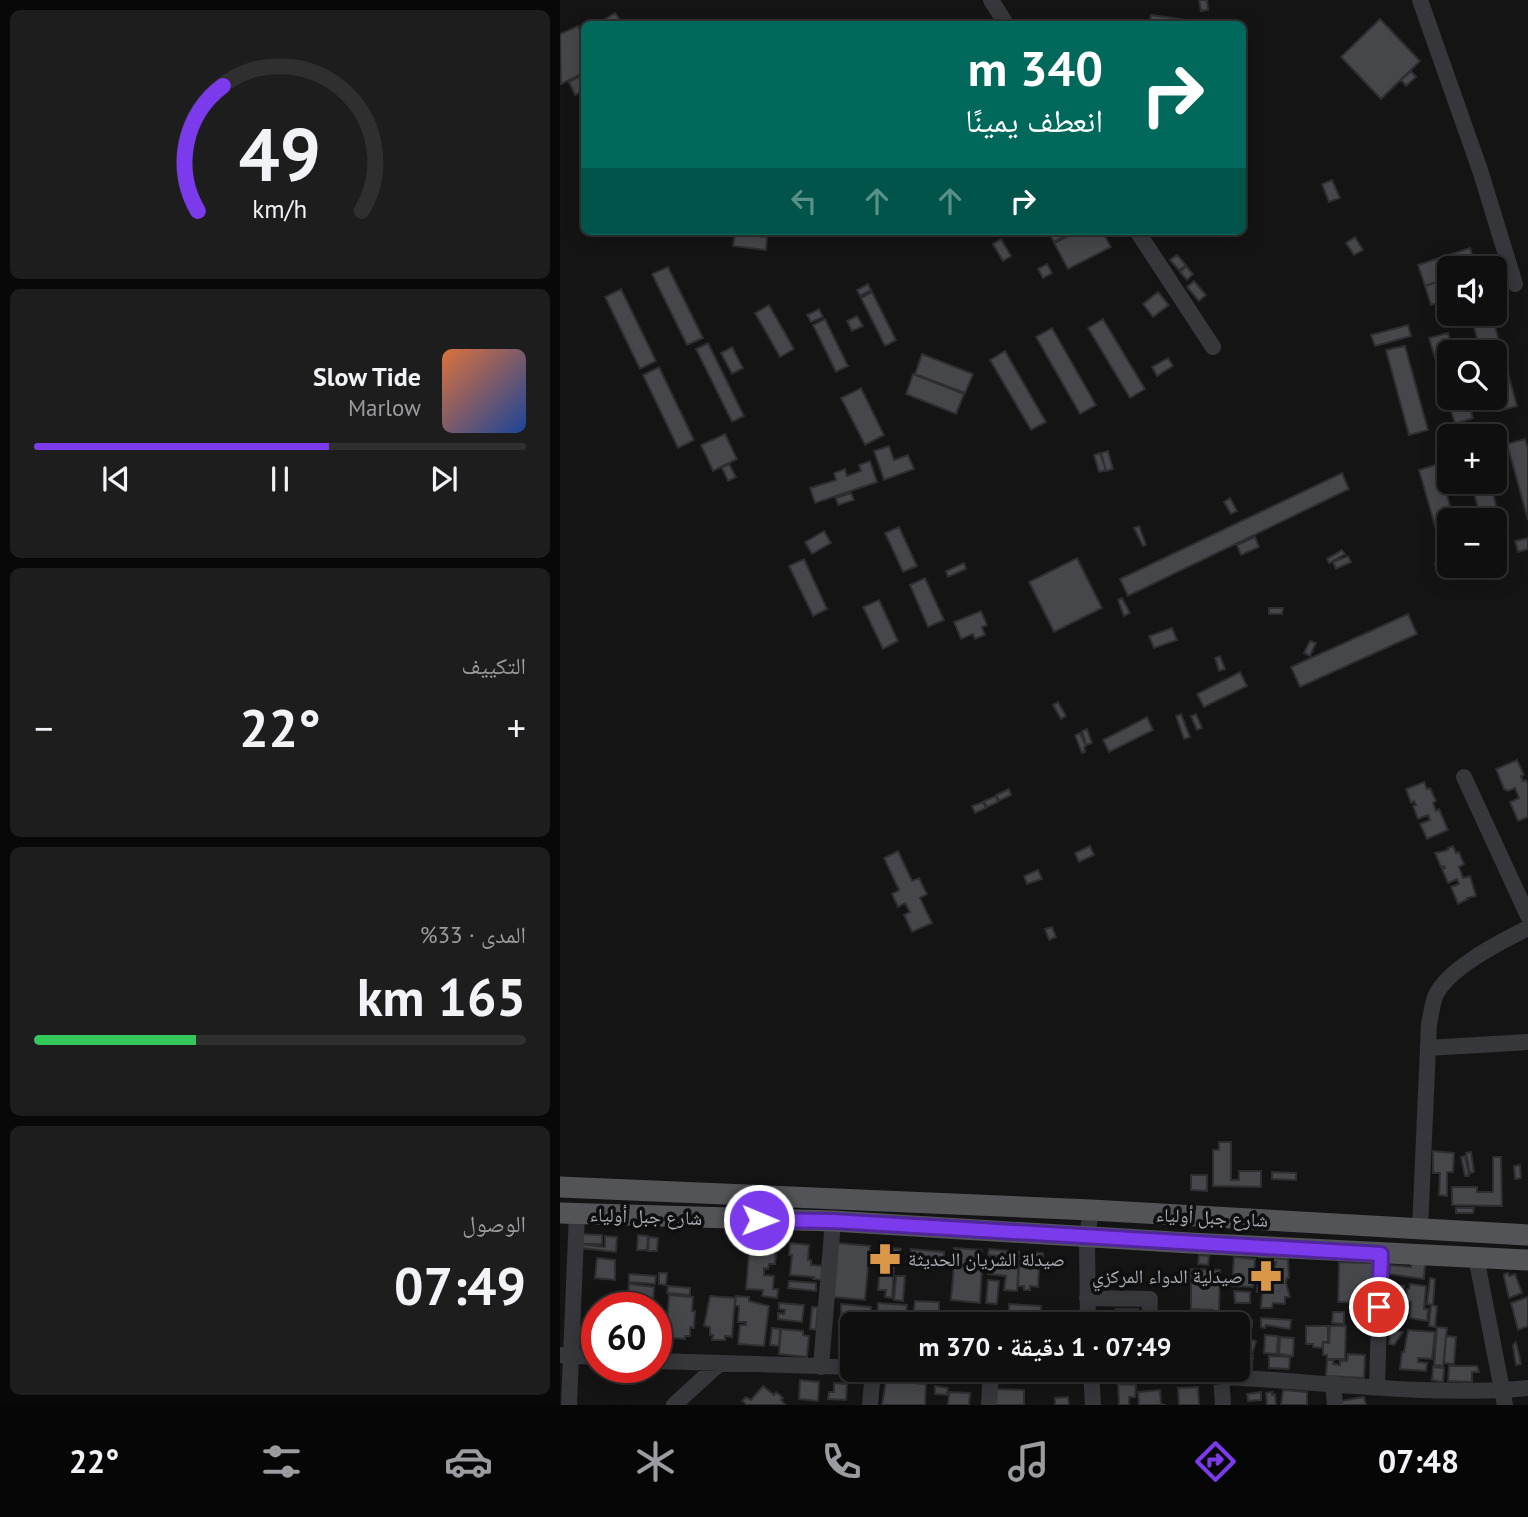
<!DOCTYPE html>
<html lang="ar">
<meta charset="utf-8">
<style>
body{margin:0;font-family:"PT Sans","Noto Naskh Arabic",sans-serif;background:#1d1d1e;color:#f1f3f6;direction:rtl;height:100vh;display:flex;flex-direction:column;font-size:26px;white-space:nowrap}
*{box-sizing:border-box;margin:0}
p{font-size:23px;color:#9b9c9f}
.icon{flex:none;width:38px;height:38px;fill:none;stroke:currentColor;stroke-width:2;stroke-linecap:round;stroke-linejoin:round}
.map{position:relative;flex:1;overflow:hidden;direction:ltr}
.panel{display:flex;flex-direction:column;gap:10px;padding:10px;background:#080809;width:560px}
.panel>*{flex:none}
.hud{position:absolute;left:21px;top:21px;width:665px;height:214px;border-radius:10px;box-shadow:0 4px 18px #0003,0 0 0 2px #2f2f30;direction:rtl;background:#00695c;color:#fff;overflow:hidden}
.tools{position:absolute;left:877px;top:256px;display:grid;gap:14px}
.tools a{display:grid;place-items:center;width:70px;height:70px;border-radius:10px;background:#0f0f10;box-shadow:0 4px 18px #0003,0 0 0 2px #2f2f30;font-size:35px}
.speed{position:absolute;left:21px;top:1292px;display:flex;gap:14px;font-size:35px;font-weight:700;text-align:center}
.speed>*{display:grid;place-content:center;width:91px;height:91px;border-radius:50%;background:#0f0f10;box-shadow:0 4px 18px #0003,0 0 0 2px #2f2f30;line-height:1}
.speed .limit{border:10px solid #d22;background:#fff;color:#111}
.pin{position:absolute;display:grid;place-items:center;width:60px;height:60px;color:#fff;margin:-30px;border:4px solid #fff;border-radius:50%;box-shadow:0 2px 7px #0007}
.me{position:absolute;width:77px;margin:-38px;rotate:91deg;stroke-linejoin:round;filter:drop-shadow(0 0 5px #0008)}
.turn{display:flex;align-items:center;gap:24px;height:147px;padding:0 28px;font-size:32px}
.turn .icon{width:91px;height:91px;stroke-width:2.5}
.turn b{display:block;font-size:49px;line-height:60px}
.lanes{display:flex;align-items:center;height:66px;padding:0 28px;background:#0003;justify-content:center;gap:35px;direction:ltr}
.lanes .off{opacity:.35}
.big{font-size:52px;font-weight:800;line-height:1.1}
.panel .widget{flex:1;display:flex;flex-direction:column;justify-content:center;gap:10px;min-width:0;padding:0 24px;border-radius:10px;background:#1d1d1e}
.panel .dial{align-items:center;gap:0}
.dial svg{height:182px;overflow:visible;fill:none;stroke:#2f2f30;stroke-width:7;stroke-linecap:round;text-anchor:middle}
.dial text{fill:#f1f3f6;stroke:none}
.song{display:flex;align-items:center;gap:21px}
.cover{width:84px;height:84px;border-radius:10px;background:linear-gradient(135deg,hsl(20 70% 55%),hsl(220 70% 35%))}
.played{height:7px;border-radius:4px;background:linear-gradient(90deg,#7c3aed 60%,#2f2f30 60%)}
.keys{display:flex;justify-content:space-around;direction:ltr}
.heat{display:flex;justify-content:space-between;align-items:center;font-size:38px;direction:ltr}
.charge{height:10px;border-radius:5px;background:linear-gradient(90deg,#34c759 33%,#2f2f30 0)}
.trip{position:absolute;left:280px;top:1312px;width:410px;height:70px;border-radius:10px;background:#0f0f10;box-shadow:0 4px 18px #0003,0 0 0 2px #2f2f30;font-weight:800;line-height:70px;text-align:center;direction:rtl}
.tabs{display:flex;height:112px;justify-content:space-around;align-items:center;background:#060606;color:#9b9c9f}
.tabs .icon{width:49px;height:49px}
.tabs .on{color:#7c3aed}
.tabs b{font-size:32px;color:#f1f3f6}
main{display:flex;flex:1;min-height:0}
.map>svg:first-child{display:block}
.building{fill:#46474a;stroke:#2e2e31;stroke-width:2}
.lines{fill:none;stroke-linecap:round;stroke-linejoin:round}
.minor{stroke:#35373a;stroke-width:16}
.major{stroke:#525458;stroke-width:21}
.route-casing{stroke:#51269a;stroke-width:18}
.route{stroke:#7c3aed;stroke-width:12}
.labels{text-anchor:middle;stroke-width:7;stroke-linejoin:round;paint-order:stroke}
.street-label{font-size:19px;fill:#a7adb4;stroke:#0f0f10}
.poi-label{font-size:19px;fill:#a7adb4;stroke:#0f0f10;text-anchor:start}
</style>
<main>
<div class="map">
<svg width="968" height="1405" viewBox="0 0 968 1405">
<rect width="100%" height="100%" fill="#141415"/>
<path class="building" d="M639,0H647L648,10L641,11Z
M55,13L63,24H37Z
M591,15L635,21V24H589Z
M820,19L860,61L821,99L781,57Z
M18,26L24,40V73L1,84L0,34Z
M851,71L856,77L846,86L841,80Z
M24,74V90L15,95L9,82Z
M772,180L780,198L769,202L762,184Z
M488,231H514L494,242Z
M518,231H542L551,247L508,269L494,243Z
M175,234L207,237L206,250L173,246Z
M795,237L803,250L794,255L786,243Z
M441,239L451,256L443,261L433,244Z
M910,248L916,268H889V278L865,286L858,265Z
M617,255L626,265L619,270L610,260Z
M487,264L492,273L483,278L478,269Z
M626,266L633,274L627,280L620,272Z
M108,267L143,338L127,345L92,274Z
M889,278V300L871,305L865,286Z
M634,281L646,295L639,301L627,287Z
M308,284L311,290L300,296L297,290Z
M61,289L96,361L80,369L45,297Z
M312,292L336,340L325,346L301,298Z
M598,292L609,305L593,317L583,304Z
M209,305L234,349L220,357L195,313Z
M259,309L263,317L251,322L247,315Z
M891,313H928V315L894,324Z
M297,316L303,326L292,331L287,321Z
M265,319L288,366L276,372L253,325Z
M543,319L585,389L570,398L528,328Z
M933,319L957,406L938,411L934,397V352H921L913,324Z
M848,325L851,336L815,346L811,335Z
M492,328L536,405L520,414L476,337Z
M888,333L893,352H889V397H907L913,418L895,424L869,338Z
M148,343L184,416L172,422L136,349Z
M845,346L868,430L849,435L826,350Z
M172,347L183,368L172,374L161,353Z
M445,351L486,422L471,430L430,360Z
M362,354L413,374L405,393L355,374Z
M608,358L613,366L597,376L592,367Z
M99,367L134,440L118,448L83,375Z
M353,374L404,394L396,414L346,394Z
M301,388L324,435L305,445L281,398Z
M165,434L177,459L153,471L141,445Z
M965,439L968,449V520L947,444Z
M329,446L334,460L348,455L354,469L324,480L314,451Z
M548,451L553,469L546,471L541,453Z
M540,453L546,470L539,472L534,455Z
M310,461L317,482L255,503L250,488L276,480L274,473L285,469L287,476L301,471L299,465Z
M169,464L176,477L168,481L162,468Z
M878,464L894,520H889V552L883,554L859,470Z
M782,473L789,489L568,596L560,579Z
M911,481H930L944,537L934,539V520H921Z
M291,493L294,500L278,505L276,498Z
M670,498L677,511L671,514L664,502Z
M579,526L586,545L583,546L574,528Z
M339,527L357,566L343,572L325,533Z
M264,531L271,543L252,554L245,542Z
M695,537L699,547L681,555L677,545Z
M968,538V549L958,552L955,541Z
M782,550L785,554L769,563L767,559Z
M788,556L791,562L776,569L773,562Z
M517,558L542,608L494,632L469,582Z
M244,559L267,609L253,616L229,566Z
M889,559V565H911L878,575L875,563Z
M404,563L406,569L388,577L386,571Z
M365,578L384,620L368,627L350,585Z
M562,598L570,613L564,616L558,600Z
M319,600L338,641L323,649L303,607Z
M709,608H723L722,614H709Z
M421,611L427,625L422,627L425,635L415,639L413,634L401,639L394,622Z
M848,614L857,634L740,687L731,667Z
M612,628L617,640L594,648L589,636Z
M750,641L756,643L750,656L744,653Z
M660,656L665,669L659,671L655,658Z
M680,672L687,686L644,707L637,694Z
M498,702L506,716L501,719L493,705Z
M621,714L630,737L624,739L616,716Z
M636,714L642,728L637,730L631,716Z
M587,717L593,730L549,752L543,740Z
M527,729L532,743L526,745L522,731Z
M520,733L526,746L524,747L525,752L522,753L515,735Z
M957,760L964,775L961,776L963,781L966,780L968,785V817L958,821L950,802L959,798L955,788L948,791L944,789L936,769Z
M864,782L867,789L870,788L876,801L873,803L876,811L879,809L888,830L867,839L860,824L870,820L868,815L858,819L853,806L856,805L854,801L851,803L846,789Z
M449,789L451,795L439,801L436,795Z
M436,796L438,802L427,807L424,801Z
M423,802L426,808L415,813L412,806Z
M530,846L534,855L519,862L515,853Z
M893,846L896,853L899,852L904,864L899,867L903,878L910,876L916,896L907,898L908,899L898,904L891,887L899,884L897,879L888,883L882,869L885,868L884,866L881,867L875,853L888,850V848Z
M338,851L352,881L359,878L367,894L360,898L372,923L352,932L344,915L350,912L345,903L338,907L332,894L339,890L324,858Z
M478,870L482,879L467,884L464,876Z
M492,927L496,937L489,940L485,929Z
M659,1142H671V1180H679V1171H701V1187L653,1186V1150H659Z
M873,1151L894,1153L893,1172H887V1196L879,1195L880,1173H873Z
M911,1152L914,1172L910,1173L906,1153Z
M905,1156L909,1176H905L901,1157Z
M933,1157H941L942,1206L892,1205V1187H917V1192H933Z
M960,1165L961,1178L955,1179L954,1166Z
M712,1172L736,1173V1180L712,1179Z
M631,1175H647V1191L631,1190Z
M896,1208H914L913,1213H896Z
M19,1234L42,1235V1244H19Z
M78,1235L88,1236L87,1250H77Z
M45,1236L57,1237L56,1252L21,1248V1244L45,1247Z
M186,1236L213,1238V1244L186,1242Z
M89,1237L98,1238L97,1251H88Z
M190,1243L219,1245L218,1251L189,1250Z
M230,1243L249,1245L248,1260H251V1265L263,1266L262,1280L253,1279L254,1277L230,1275L232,1255H229Z
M277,1243L310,1246L305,1300L273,1297Z
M320,1247L341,1249L339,1265L319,1263Z
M394,1248L422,1250L420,1265H393Z
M351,1249L384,1252L383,1264L350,1261Z
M429,1249L459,1252V1258L428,1255Z
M189,1252L216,1254L215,1264H209L208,1269L204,1268V1275L214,1276L213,1289H218L217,1298L202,1296L203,1290L186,1289Z
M467,1253H483V1266H467Z
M639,1255L649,1256L648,1265L638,1264Z
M429,1256L459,1258L457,1291L444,1290L446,1276L428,1274Z
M674,1257L695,1259L693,1287L672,1286Z
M699,1257L728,1259L729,1278H727L726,1283L730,1297H725V1304L713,1303L712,1308H701L702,1293L697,1292L699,1265H702V1271L708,1272L704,1288H709L716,1262H712V1268L705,1267L706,1262L699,1261Z
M37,1258L55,1260V1280L35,1278Z
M779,1262L813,1263L812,1303L778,1302Z
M852,1263L865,1264L864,1279L829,1274L830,1265L851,1267Z
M320,1265L334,1266L332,1298L325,1297L326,1290H318Z
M394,1265L422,1268L420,1303L391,1300Z
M459,1266L479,1267L478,1287L470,1286V1290H464V1286H458Z
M631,1269L660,1270L659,1312H653V1310L631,1309Z
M99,1273H107L106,1285L99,1284Z
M948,1273L949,1276L955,1274L962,1293L949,1298L944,1277V1274Z
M69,1274L96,1276L95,1284L69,1282Z
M336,1276H345L343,1301L334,1300Z
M870,1278L875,1279L873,1305L867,1304Z
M428,1280L439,1281L437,1304L426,1303Z
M229,1281L256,1283V1291L228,1288Z
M69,1284L94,1287L93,1305L67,1302Z
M850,1284L866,1286L864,1309H868L867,1321L850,1318L851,1302L846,1301L847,1289H849Z
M832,1285L844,1286V1292H841V1296L838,1295L837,1301H831Z
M108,1286L130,1288V1295L107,1293Z
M674,1291L690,1292V1303H675Z
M109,1295L133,1297L132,1311H135L134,1328L130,1327V1336H125V1339L113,1338V1334H106Z
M150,1296L175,1298L172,1337L165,1336V1340H152L153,1335H150V1327L144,1326Z
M176,1296L189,1297V1301L209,1306L204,1346L178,1344L180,1325H186V1322H178L179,1306H175Z
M968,1297V1326L958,1330L951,1303Z
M355,1301L379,1302V1321L359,1319L357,1316L353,1315Z
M219,1303L244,1305L242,1322L218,1319V1313L224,1314L225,1310L219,1309Z
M318,1303L347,1305L345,1325L317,1323Z
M281,1304L311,1307L310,1322L307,1321V1325H292V1348L279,1346L283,1314H281Z
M449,1304L481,1306L480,1325H448Z
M871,1305L877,1306L875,1327L869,1326Z
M252,1307H258L256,1330L250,1329Z
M556,1309H578V1315L556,1314Z
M773,1312H784V1324L772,1323Z
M599,1314L626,1315V1325H599Z
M628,1314H657L656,1325H628Z
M394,1315H407V1320H403L402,1325H394Z
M556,1315L578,1316L577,1325H555Z
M830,1317L840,1318L839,1327L830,1326Z
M701,1318L731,1320L730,1329L706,1325L705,1328L701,1327Z
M668,1320H692V1327L668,1325Z
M746,1326H768V1342H763L762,1348L753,1347V1344H746Z
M770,1326H786L785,1359H767V1355H763V1342L769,1343Z
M677,1327H683L680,1339H689V1344L691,1340L696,1341L693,1352L680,1351V1354L693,1355L692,1369L677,1370Z
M877,1327L887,1328L883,1366L874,1365Z
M212,1328L220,1329L219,1346L210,1345Z
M221,1329L243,1331V1335L249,1336L247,1357L219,1354Z
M831,1329L843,1332L834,1345L829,1344Z
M848,1330L875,1332L872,1359L858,1358V1362L867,1363L866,1371L840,1369L842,1352H844Z
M705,1335L718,1336L717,1354L704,1353Z
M886,1336L896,1337L894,1364L884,1363Z
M720,1337L734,1338L733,1356L719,1354Z
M956,1342L961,1364L956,1365L953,1345Z
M788,1354L805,1355L804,1378L766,1376L767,1360H774L773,1364L780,1365V1361H787Z
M709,1356L730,1357L729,1369L709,1368Z
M889,1366H917L919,1372H912V1382L888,1381Z
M873,1367L884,1368L883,1382L872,1380Z
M240,1380L259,1382L258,1401L239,1399Z
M326,1381L366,1384L365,1405H322Z
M274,1383L287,1384L286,1400L268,1399L269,1392H274Z
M558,1384L576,1385L575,1397H569V1405H559Z
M203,1386L214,1395L216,1392L223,1398L221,1400L226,1405H187L182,1401L186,1397L191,1400Z
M375,1386L388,1388L387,1395L375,1394Z
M638,1387L639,1405H619L618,1388Z
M433,1389L464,1390V1405H433Z
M600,1390L601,1404L606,1405H579L578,1392Z
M723,1390L747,1392V1405H721Z
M389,1392L410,1393L409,1405H388Z
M701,1392V1400L688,1401L687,1394Z
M712,1392V1395L715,1394L716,1405H707L706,1393Z
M508,1397L509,1405H495V1398Z
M804,1397L806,1405H782L781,1401Z"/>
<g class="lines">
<path class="minor" d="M431,0L446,24
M860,0L920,170L955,284
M577,231L653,347
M904,777L968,916
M868,1048L968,1042
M860,1229L869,1024C871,1016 872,1005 875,997C886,969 942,941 968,928
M916,1257L945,1405
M527,1298L590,1299L589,1325
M528,1325L527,1237L531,1210
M0,1355L37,1357
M96,1361L292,1367
M261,1367L273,1221
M393,1370C484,1373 575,1371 665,1377C766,1382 867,1397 968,1388
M531,1370L533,1405
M661,1376L663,1405
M773,1383L775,1405
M817,1387L821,1253
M9,1405L17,1213
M114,1405L159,1364
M310,1405L313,1370
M429,1405L431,1371"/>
<path class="major" d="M0,1187L531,1210L968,1235
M0,1213L273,1221L630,1243L968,1260"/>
</g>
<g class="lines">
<defs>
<path id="route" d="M199,1220L273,1221L821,1254L819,1307"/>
</defs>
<use href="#route" class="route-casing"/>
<use href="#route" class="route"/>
</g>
<defs>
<symbol id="pharmacy-bare" viewBox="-9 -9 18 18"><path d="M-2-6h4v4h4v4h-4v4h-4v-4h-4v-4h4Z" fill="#da9747" stroke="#0f0f10" stroke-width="2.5" paint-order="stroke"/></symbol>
</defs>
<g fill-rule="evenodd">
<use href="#pharmacy-bare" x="303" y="1237" width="44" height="44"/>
<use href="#pharmacy-bare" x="684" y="1254" width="44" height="44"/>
</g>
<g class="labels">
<g class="street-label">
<text transform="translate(86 1216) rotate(2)" y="7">شارع جبل أولياء</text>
<text transform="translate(652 1217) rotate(3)" y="7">شارع جبل أولياء</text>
</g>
<g class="poi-label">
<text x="348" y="1266">صيدلة الشريان الحديثة</text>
<text x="683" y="1283" text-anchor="end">صيدلية الدواء المركزي</text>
</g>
</g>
</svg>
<div class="tools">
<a><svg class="icon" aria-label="sound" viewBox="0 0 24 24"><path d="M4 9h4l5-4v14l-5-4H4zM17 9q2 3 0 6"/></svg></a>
<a><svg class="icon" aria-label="search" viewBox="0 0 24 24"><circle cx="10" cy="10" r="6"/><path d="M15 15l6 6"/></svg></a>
<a>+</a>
<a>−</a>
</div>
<div class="speed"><div class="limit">60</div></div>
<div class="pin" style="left:819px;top:1307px;background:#d93025"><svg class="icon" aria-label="arrive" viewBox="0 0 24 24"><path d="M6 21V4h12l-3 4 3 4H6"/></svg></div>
<svg class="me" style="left:199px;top:1220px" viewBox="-20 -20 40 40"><circle r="17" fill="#7c3aed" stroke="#fff" stroke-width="3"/><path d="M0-11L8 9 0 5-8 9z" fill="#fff"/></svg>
<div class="trip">07:49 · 1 دقيقة · 370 m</div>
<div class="hud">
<div class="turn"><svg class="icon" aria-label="right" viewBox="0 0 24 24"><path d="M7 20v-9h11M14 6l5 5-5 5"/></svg><div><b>340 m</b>انعطف يمينًا</div></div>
<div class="lanes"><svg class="icon off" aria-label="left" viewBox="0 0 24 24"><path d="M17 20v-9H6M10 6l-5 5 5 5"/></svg><svg class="icon off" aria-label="ahead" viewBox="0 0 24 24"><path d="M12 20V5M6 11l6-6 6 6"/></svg><svg class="icon off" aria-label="ahead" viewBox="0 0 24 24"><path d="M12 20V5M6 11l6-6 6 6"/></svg><svg class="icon" aria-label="right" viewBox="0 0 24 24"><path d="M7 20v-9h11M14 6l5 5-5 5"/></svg></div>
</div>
</div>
<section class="panel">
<div class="widget dial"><svg viewBox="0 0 100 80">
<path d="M14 69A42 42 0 1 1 86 69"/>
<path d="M14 69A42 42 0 0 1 25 14" stroke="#7c3aed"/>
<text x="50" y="56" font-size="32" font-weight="700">49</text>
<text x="50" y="72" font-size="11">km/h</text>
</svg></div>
<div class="widget">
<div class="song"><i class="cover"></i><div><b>Slow Tide</b><p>Marlow</p></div></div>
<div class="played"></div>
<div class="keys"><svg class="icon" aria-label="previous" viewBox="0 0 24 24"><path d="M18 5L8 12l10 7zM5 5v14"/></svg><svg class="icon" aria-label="pause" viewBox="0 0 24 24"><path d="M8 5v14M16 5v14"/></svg><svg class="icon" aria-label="next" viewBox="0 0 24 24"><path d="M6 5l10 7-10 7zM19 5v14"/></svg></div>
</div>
<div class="widget"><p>التكييف</p>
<div class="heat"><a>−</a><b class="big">22°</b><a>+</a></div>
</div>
<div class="widget"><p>المدى · 33%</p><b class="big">165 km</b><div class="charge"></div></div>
<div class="widget"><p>الوصول</p><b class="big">07:49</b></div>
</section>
</main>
<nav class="tabs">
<b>07:48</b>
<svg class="icon on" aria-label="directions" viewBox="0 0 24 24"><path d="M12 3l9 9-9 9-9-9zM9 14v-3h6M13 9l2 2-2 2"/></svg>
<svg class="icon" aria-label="music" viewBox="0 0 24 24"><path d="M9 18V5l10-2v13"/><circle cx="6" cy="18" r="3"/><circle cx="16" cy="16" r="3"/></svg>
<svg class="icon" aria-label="phone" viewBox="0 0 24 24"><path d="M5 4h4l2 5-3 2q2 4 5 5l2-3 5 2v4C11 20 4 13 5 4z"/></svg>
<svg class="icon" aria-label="climate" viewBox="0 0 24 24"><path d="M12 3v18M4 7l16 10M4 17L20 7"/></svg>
<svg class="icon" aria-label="car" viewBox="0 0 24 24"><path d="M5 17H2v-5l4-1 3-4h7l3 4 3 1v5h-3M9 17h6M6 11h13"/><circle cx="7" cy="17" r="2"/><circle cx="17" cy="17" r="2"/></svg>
<svg class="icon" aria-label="filters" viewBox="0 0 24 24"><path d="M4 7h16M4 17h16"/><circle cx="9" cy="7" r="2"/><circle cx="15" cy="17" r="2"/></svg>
<b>22°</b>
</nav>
